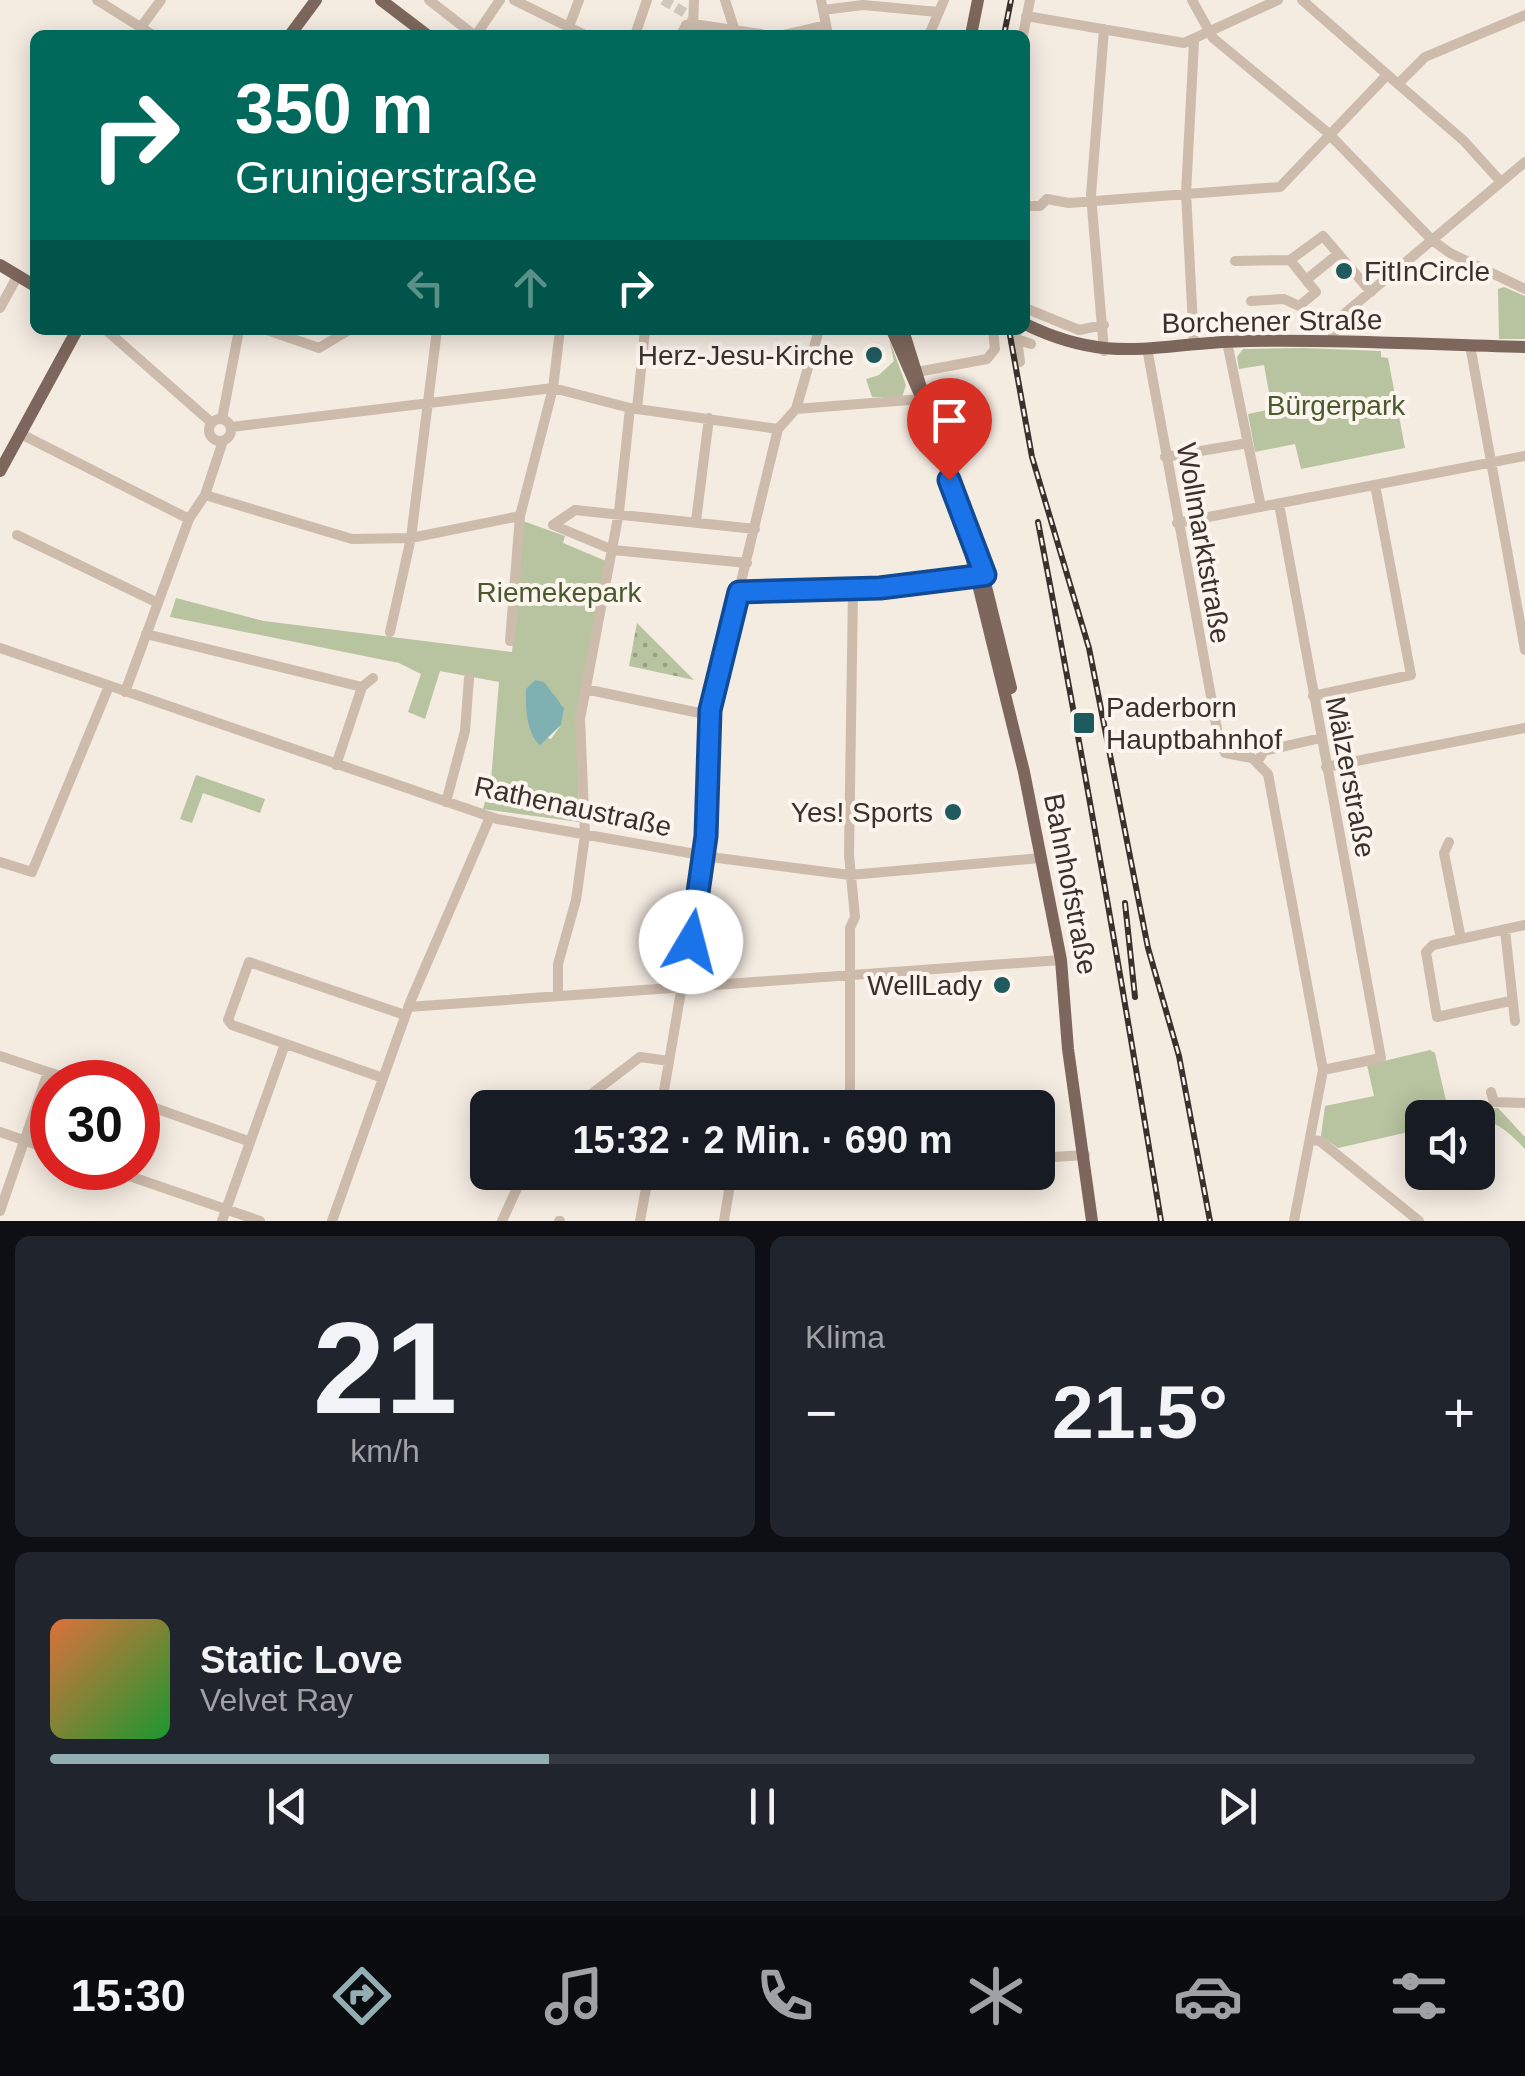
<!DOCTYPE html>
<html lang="de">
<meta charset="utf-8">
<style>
body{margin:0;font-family:Helvetica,sans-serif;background:#20242c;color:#f1f3f6;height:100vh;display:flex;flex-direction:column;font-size:38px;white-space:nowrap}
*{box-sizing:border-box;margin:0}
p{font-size:32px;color:#9ea1a6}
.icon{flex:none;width:55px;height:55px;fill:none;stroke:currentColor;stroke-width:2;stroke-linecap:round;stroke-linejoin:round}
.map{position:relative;height:1221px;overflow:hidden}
.panel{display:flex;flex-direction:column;gap:15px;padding:15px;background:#0d0f14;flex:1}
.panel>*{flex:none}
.top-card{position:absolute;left:30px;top:30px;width:1000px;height:305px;border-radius:15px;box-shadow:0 5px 25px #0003;background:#00695c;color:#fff;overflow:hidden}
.fabs{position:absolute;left:1405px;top:1100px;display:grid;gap:20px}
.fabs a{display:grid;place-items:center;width:90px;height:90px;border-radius:15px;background:#171b24;box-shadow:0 5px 25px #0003;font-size:50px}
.speed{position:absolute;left:30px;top:1060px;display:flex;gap:20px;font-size:50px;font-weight:700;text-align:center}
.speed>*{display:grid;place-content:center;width:130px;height:130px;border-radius:50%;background:#171b24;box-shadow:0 5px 25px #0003;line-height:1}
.speed .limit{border:15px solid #d22;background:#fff;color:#111}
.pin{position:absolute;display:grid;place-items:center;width:85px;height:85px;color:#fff;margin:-102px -42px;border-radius:50% 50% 50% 0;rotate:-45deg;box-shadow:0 0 10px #0007}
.pin .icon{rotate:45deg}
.me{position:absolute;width:110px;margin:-55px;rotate:8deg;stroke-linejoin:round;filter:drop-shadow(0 0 8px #0008)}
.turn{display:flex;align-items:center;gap:35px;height:210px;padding:0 40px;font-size:45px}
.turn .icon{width:130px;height:130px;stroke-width:2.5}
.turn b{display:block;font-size:70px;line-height:85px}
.lanes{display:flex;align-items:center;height:95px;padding:0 40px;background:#0003;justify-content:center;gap:50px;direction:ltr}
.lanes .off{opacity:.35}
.big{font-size:75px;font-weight:600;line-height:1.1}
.panel .card{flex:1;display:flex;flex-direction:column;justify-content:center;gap:15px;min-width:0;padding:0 35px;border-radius:15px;background:#20242c}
.panel .dial{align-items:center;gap:0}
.dial b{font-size:130px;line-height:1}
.song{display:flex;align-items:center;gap:30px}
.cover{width:120px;height:120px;border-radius:15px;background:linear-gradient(135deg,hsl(20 70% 55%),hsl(130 70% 35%))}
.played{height:10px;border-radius:5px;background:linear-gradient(90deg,#92aeb2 35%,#363941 35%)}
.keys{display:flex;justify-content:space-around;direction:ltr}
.heat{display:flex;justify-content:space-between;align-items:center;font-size:55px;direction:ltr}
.panel .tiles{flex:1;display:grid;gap:15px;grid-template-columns:1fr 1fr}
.card:last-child{grid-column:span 2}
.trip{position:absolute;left:470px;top:1090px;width:585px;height:100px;border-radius:15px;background:#171b24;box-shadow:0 5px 25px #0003;font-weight:600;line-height:100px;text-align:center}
.tabs{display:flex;height:160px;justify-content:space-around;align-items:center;background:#090b0e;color:#9ea1a6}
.tabs .icon{width:70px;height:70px}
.tabs .on{color:#92aeb2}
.tabs b{font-size:45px;color:#f1f3f6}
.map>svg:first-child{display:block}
.green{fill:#b8c4a0;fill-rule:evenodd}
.garden{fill:url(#garden-dots)}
.water{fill:#7fb0b2}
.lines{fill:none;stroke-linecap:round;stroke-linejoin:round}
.minor-tunnel{stroke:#cfc6bd;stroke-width:10;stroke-dasharray:10 5;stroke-linecap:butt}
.minor{stroke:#cdbbac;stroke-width:10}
.major{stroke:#7d675c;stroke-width:12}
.rail-casing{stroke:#3b302b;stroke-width:6}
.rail{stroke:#fbf5ee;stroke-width:2.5;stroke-dasharray:8;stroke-linecap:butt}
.route-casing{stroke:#114b97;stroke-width:25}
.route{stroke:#1a73e8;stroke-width:18}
.poi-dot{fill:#1f5a5e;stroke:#fbf5ee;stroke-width:4}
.labels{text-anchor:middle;stroke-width:8;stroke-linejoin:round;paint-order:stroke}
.poi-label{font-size:28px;fill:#3b302b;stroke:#fbf5ee;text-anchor:end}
.street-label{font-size:28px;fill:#3b302b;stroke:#fbf5ee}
.park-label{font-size:28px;fill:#4a5a2e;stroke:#fbf5ee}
</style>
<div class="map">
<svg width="1525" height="1221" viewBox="0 0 1525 1221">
<defs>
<pattern id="garden-dots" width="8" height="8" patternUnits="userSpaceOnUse" patternTransform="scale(2.5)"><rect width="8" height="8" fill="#b8c4a0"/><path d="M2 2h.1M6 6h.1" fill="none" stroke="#97a083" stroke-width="1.8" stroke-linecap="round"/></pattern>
</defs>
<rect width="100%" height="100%" fill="#f4ebe1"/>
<path class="green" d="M1504,287L1525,296V339H1499L1498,289Z
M889,339L906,385L902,397H872L866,379L879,375L894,361Z
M1303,348L1381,351V357L1388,358L1405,448L1301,469L1295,444L1255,452L1248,414L1272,409L1264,365L1239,369L1237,357L1243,349Z
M523,521L565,536L563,543L606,561L577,719L579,822L483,809L491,780L499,682L440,671L425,719L408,712L421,674L399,663L170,617L176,598L264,621L512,652ZM535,680L563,706L561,725L551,739L531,732L526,690Z
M196,775L265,799L260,813L203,793L192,823L180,819Z
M1430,1050L1435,1053L1447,1105L1498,1108L1525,1137V1149C1489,1110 1474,1118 1422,1118V1129L1338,1148L1321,1136L1325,1106L1374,1096L1367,1065Z"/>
<path class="garden" d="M637,623L694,680L629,666Z"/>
<path class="water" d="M535,680L544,682L564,708L561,725L540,745C527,736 525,705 526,689Z"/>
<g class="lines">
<path class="minor-tunnel" d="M663,0L694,18"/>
<path class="minor" d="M97,0L153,35
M429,0L474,35
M514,0L585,35
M725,0L734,28
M821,0L828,35
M1192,0L1213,38L1327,132L1432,240L1450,253L1525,289
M1302,0L1398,84L1425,57L1525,15
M823,10L863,5L938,12
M1026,16L1184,43L1278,0
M141,27L161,0
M568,29L579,0
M693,29L694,0
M1104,29L1091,195L1104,351
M476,35L500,0
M635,35L647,0
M681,35L686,25L693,24L761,34
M783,35L826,25
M929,35L944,0
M1023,35L1030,0
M1194,42L1186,193L1194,344
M1398,84L1464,141L1501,182
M1025,206H1040L1047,199L1069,203L1280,187L1387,75
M1290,260L1306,280L1338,254
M1235,261L1290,260L1323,236L1371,292
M1251,301L1284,299L1299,306L1316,292L1306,280
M0,308L18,275
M1025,308L1079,330L1104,325
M106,330L212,423
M267,330L319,348L349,330
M1016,330L1017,339L1031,344
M1017,339L1020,362
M1227,342L1261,507
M1331,342L1338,319L1525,162
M1470,345L1525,650
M1147,348L1219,740L1225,753L1252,758L1268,774L1323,1070L1294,1221
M917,372L987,359L995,349L993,330
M637,409L645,330
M796,409L922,399
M209 430a11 11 0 1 1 22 0a11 11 0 1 1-22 0Z
M222,419L239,330
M231,427L553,388L630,408L778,429
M21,434L189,519
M1165,457L1248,443
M205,495L352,539L411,538L520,516
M1279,504L1381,1058L1323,1070
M696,521L709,418
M1177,523L1525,456
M17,535L158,603
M747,563L613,550L553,525L575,510L755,529
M739,592L880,588L979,577
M390,632L411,538L437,330
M146,634L362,687
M510,641L520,516L553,388L560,330
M0,648L497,819L718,858L850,875L1040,858
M585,689L709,715
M125,692L189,519L205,495L223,441
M1313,696L1411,675L1375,485
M1257,762L1264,751L1321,738
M336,765L362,687L373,678
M1326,767L1525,728
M446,802L465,731L469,678
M1449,842L1444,853L1461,939
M0,862L32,872L109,686
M1505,930L1515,1021
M558,996V964L576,900L585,835L580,719L619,512L630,408
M1510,1001L1437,1017L1426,952L1433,945L1525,925
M408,1007L1061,960
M0,1056L78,1082
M383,1078L232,1025L228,1020L249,962L405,1015
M1491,1092L1494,1102L1525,1103
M138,1102L248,1141
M533,1108H541
M573,1108L640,1057L669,1061
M661,1108L702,869L710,710L778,429L796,409L819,330
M850,1108V928L855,917L849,855L853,590
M0,1132L52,1150
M138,1139L149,1106
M1311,1140L1320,1141L1419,1221
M1038,1158L1085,1155
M106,1168L260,1221
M0,1211L48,1072
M222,1221L285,1044
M332,1221L411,1000L490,817
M502,1221L518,1186L514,1176L505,1172
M559,1221H560
M640,1221L649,1172
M724,1221L732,1172"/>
<path class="major" d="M381,0L427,35
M290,35L316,0
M971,35L978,0
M0,265L35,286
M1025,324C1113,367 1158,342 1249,341C1341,339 1433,345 1525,347
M892,330L919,392
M903,330L962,519L1024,772L1061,960L1068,1049L1092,1221
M0,471L77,330
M974,538L1011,688"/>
<defs>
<path id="rail" d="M1004,35L1011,0
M1009,330L1032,457L1089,648L1148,948L1179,1056L1210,1221
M1038,522C1083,755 1123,987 1161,1221
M1125,903L1135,997"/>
</defs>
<use href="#rail" class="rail-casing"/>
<use href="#rail" class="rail"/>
</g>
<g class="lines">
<defs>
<path id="route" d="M691,942L706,836L710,710L739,592L880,588L985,575L949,480"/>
</defs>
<use href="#route" class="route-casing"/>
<use href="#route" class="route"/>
</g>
<g class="poi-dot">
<circle cx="1344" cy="271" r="10"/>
<circle cx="874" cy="355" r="10"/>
<rect x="1072" y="711" width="24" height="24" rx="5"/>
<circle cx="953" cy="812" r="10"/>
<circle cx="1002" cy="985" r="10"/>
</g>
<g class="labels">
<g class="poi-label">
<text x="1364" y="281" text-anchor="start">FitInCircle</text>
<text x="854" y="365">Herz-Jesu-Kirche</text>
<text x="1106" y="717" text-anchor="start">Paderborn<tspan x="1106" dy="32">Hauptbahnhof</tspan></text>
<text x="933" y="822">Yes! Sports</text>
<text x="982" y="995">WellLady</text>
</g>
<g class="street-label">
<text transform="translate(1272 321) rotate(-1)" y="10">Borchener Straße</text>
<text transform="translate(1204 543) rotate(80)" y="10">Wollmarktstraße</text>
<text transform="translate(1351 777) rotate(79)" y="10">Mälzerstraße</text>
<text transform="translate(573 806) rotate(12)" y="10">Rathenaustraße</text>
<text transform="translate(1071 884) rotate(79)" y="10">Bahnhofstraße</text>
</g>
<g class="park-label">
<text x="1336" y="415">Bürgerpark</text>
<text x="559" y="602">Riemekepark</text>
</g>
</g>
</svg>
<div class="fabs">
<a><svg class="icon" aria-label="sound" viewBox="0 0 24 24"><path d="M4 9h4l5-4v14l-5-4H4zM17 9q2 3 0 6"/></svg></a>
</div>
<div class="speed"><div class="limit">30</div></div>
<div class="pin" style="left:949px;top:480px;background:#d93025"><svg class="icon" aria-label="arrive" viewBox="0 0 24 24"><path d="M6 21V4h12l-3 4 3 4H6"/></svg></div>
<svg class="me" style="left:691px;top:942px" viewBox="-20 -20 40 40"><circle r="19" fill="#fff"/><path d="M0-13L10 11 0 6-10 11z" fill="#1a73e8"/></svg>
<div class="trip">15:32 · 2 Min. · 690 m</div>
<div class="top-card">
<div class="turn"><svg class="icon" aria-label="right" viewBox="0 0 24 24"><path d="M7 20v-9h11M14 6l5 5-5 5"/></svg><div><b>350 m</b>Grunigerstraße</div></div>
<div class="lanes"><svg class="icon off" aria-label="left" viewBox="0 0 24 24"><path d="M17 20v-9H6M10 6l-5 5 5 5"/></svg><svg class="icon off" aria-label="ahead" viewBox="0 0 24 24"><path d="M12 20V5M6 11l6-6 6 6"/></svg><svg class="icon" aria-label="right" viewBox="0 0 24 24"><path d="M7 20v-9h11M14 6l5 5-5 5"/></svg></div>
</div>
</div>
<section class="panel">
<div class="tiles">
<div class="card dial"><b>21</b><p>km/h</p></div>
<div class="card"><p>Klima</p>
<div class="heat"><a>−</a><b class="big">21.5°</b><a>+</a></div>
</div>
<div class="card">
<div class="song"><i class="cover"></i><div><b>Static Love</b><p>Velvet Ray</p></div></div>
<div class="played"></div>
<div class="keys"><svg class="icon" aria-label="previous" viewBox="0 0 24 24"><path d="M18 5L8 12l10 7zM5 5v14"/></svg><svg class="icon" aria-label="pause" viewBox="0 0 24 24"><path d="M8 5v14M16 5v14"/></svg><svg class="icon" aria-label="next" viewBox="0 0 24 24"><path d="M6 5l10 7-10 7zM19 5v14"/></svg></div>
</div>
</div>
</section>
<nav class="tabs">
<b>15:30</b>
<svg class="icon on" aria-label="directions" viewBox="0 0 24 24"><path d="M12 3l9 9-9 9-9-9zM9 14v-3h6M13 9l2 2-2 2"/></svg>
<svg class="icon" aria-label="music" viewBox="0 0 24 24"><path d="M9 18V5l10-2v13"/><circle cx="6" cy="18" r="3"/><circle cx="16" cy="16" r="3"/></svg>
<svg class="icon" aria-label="phone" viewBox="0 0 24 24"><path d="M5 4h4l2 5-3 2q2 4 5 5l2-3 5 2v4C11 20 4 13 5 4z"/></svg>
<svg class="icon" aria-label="climate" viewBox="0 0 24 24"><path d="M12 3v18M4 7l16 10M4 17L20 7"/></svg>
<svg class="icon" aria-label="car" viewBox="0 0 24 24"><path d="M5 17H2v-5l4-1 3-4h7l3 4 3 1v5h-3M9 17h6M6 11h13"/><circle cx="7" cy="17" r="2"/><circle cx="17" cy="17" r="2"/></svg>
<svg class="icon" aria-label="filters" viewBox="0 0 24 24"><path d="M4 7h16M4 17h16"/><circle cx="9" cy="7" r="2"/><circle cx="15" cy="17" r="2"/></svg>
</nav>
